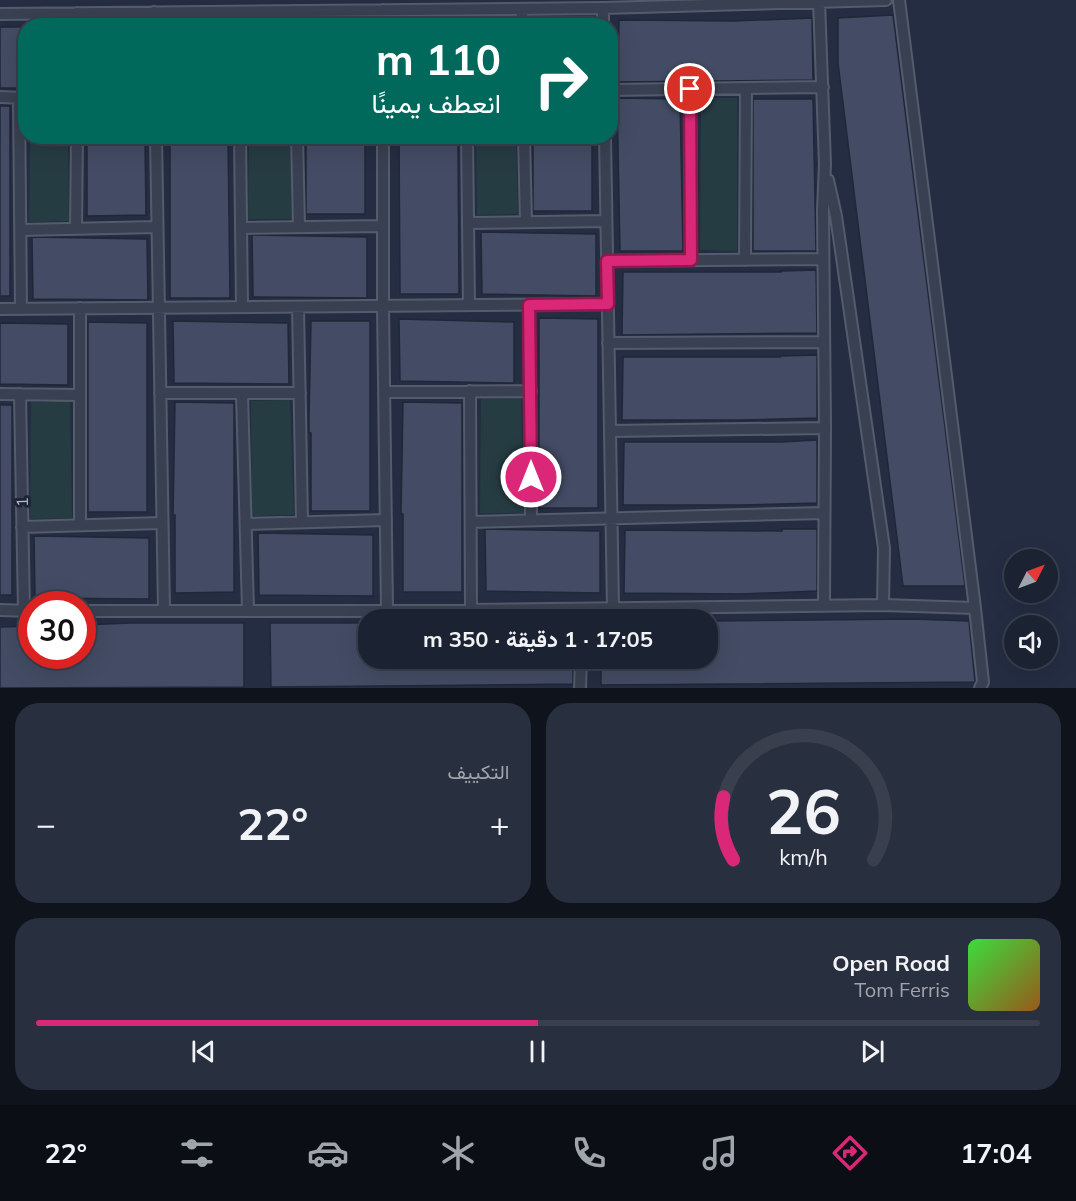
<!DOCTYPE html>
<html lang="ar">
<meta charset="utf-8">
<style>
body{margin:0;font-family:Mulish,Vazirmatn,sans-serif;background:#282f3e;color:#f1f3f6;direction:rtl;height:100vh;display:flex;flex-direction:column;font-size:22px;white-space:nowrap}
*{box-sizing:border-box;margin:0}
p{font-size:20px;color:#a0a4ac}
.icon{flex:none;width:33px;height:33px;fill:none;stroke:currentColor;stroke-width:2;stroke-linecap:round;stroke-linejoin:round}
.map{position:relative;height:688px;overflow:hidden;direction:ltr}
.details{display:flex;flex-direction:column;gap:15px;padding:15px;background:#0f131c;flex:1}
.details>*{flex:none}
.banner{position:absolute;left:18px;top:18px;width:600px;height:126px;border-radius:24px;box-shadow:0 6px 24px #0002,0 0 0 2px #393f4d;direction:rtl;background:#00695c;color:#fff;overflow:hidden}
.needle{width:39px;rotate:48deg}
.buttons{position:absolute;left:1004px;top:549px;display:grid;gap:12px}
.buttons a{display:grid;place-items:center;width:54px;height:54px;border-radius:50%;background:#1b2232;box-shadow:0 6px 24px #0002,0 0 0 2px #393f4d;font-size:30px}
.speed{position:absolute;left:18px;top:591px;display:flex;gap:12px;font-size:30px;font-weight:700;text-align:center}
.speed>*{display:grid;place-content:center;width:78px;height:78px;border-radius:50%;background:#1b2232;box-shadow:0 6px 24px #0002,0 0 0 2px #393f4d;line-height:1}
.speed .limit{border:9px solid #d22;background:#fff;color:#111}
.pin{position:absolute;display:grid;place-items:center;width:51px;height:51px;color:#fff;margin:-26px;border:3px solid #fff;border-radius:50%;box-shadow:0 2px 6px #0007}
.me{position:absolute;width:66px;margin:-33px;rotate:0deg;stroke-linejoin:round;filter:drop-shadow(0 0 4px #0008)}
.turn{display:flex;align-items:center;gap:21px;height:126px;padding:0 18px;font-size:27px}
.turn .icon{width:78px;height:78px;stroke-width:2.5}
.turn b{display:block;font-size:42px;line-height:51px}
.big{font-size:45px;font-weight:700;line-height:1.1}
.details .widget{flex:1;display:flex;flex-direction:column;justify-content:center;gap:9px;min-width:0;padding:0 21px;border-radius:24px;background:#282f3e}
.details .dial{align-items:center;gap:0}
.dial svg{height:156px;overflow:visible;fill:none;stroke:#393f4d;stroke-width:7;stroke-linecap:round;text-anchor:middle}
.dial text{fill:#f1f3f6;stroke:none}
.song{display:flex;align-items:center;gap:18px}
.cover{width:72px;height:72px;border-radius:9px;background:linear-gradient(135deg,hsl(120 70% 55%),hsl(30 70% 35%))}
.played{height:6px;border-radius:3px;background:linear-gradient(90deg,#db2777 50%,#393f4d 50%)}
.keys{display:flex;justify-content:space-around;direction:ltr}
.heat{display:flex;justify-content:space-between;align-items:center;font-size:33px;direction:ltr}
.details .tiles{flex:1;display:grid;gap:15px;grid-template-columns:1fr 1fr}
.widget:last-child{grid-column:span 2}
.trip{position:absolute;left:358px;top:609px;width:360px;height:60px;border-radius:24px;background:#1b2232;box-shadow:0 6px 24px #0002,0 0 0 2px #393f4d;font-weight:700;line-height:60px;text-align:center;direction:rtl}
.dock{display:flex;height:96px;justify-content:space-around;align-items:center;background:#0b0e14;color:#a0a4ac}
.dock .icon{width:42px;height:42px}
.dock .on{color:#db2777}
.dock b{font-size:27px;color:#f1f3f6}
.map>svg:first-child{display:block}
.green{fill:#263c43}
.building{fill:#434c64;stroke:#202739;stroke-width:1.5}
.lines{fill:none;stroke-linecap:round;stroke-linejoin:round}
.minor-casing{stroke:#545b6c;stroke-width:14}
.minor{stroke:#394051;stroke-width:10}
.route-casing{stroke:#8e194d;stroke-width:15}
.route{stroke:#db2777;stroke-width:10}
.labels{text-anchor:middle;stroke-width:6;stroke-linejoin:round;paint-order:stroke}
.street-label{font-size:16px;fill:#b6bbcc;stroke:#1e2537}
</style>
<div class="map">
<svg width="1076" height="688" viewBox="0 0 1076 688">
<rect width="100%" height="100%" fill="#242d42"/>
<path class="green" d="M701,98H737V251L700,250Z
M30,137H68L69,221L29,222Z
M249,137H290L292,219H248Z
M476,137H516L518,214L477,215Z
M521,398L524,513H480L481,399Z
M290,400L294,515L252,516L251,401Z
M70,401L72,518L30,519L31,402Z"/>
<path class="building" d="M893,15L965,586H903L838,63V18Z
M812,18L813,80L618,82L619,20L733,21Z
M0,27H26V88H0Z
M617,98L680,99L683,251H620Z
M753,99H813L816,251H753Z
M0,106H10V296H0Z
M87,136H145L146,215L87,216Z
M170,136H228L230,298H170Z
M399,136H458L459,294H400Z
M533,136H592V211H533Z
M306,138L365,139V214H306Z
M481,232L596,234V296L482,294Z
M252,235L367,237V298L253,297Z
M32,237L147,239L148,300L33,299Z
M816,270L817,333L622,335L623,272H781V271Z
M539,318L598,319V508H539Z
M399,319L514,322V383L400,381Z
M173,321L288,323L289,384L174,383Z
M311,321H370V511H311V433H309V416Z
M88,322L147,323V512H88Z
M0,323L68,324V385L0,384Z
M817,355V418L740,420H622L623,357H780L781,356Z
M175,402L234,403V592L175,593V515H173Z
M403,402L462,403V592H403V514H401Z
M0,405H12V595H0Z
M817,440V503L740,505H623L624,442H781Z
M485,529L600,531V593L486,591Z
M782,529H817V591L741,594L624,593L625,530L782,531Z
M258,533L373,535V596L259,595Z
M34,536L149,538V599L35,598Z
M912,619L969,621L975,682L601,685V658H708V621Z
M130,623H244V687L0,688V627L32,626V656H82V625Z
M270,623H369V658H573V684L271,687Z"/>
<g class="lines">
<defs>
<path id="minor" d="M899,0L975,608L983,682L980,688
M819,1L825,164L823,210L825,428L824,605
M603,8V26
M522,9V26
M296,11V26
M154,12L155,26
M0,14L603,8L886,0
M77,26V13
M383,26V10
M690,89L691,260
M610,90L823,87
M0,97L24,98
M19,98L21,309
M156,136L164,610
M240,136L242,307
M297,136L299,227
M383,136V306L387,611
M467,136L469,305
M524,136L526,222
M605,136L613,608
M828,180L836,216L884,548L883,605
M468,223L606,221
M241,228L383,226
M76,229L77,136
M21,230L157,227
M745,260L746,88
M607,261L823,259
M529,305L531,520
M298,307L302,522
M0,309L608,304
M608,343L823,342
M470,391L471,610
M384,392L531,391
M160,393H300
M242,393L248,610
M0,394L79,395
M20,394L24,611
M610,431L825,428
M471,522L824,513
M246,524L386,520
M80,525V308
M22,527L162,523
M0,610L32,611
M82,611H387L883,605L975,608
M580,688L581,658"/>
</defs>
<use href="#minor" class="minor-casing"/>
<use href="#minor" class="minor"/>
</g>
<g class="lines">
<defs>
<path id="route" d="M531,477L529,305L608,304L607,261L691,260L690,89"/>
</defs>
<use href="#route" class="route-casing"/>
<use href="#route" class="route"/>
</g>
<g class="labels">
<g class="street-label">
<text transform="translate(22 502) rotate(-91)" y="6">1</text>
</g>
</g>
</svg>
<div class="buttons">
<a><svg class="needle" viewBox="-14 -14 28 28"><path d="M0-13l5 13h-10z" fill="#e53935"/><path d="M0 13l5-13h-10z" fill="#a0a4ac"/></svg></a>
<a><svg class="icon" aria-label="sound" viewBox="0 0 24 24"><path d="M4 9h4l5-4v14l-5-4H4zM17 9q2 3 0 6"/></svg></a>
</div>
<div class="speed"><div class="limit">30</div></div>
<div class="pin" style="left:690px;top:89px;background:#d93025"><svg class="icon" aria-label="arrive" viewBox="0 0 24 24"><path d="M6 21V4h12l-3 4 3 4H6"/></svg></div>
<svg class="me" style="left:531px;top:477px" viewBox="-20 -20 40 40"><circle r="17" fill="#db2777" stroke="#fff" stroke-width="3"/><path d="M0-11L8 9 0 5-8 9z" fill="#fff"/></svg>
<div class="trip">17:05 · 1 دقيقة · 350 m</div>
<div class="banner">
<div class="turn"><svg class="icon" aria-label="right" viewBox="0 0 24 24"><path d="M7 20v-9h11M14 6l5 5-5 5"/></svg><div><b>110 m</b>انعطف يمينًا</div></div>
</div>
</div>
<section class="details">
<div class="tiles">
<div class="widget dial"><svg viewBox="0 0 100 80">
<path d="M14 69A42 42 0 1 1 86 69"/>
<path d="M14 69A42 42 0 0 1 9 37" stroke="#db2777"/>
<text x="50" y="56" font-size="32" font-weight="700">26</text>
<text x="50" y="72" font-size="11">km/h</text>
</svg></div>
<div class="widget"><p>التكييف</p>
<div class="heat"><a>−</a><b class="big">22°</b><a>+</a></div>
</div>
<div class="widget">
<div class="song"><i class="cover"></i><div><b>Open Road</b><p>Tom Ferris</p></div></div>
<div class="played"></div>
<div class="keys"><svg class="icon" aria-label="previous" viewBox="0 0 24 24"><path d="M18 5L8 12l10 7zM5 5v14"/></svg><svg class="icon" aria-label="pause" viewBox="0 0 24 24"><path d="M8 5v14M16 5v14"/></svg><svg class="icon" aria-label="next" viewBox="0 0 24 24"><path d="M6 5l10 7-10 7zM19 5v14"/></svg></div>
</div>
</div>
</section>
<nav class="dock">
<b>17:04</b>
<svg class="icon on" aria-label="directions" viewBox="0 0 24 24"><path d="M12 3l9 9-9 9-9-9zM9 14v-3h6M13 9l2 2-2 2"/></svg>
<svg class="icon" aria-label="music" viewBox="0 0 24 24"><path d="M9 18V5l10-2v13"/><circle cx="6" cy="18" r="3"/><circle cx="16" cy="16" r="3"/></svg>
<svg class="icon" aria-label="phone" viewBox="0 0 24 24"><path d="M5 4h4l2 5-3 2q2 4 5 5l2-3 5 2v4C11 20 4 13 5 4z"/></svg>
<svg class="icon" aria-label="climate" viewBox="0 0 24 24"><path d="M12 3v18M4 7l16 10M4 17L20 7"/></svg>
<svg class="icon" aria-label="car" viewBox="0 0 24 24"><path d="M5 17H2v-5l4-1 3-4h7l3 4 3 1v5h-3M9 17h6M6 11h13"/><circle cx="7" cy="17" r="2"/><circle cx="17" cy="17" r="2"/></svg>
<svg class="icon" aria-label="filters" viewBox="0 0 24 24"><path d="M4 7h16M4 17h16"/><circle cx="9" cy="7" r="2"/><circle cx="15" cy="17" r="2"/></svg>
<b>22°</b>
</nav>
